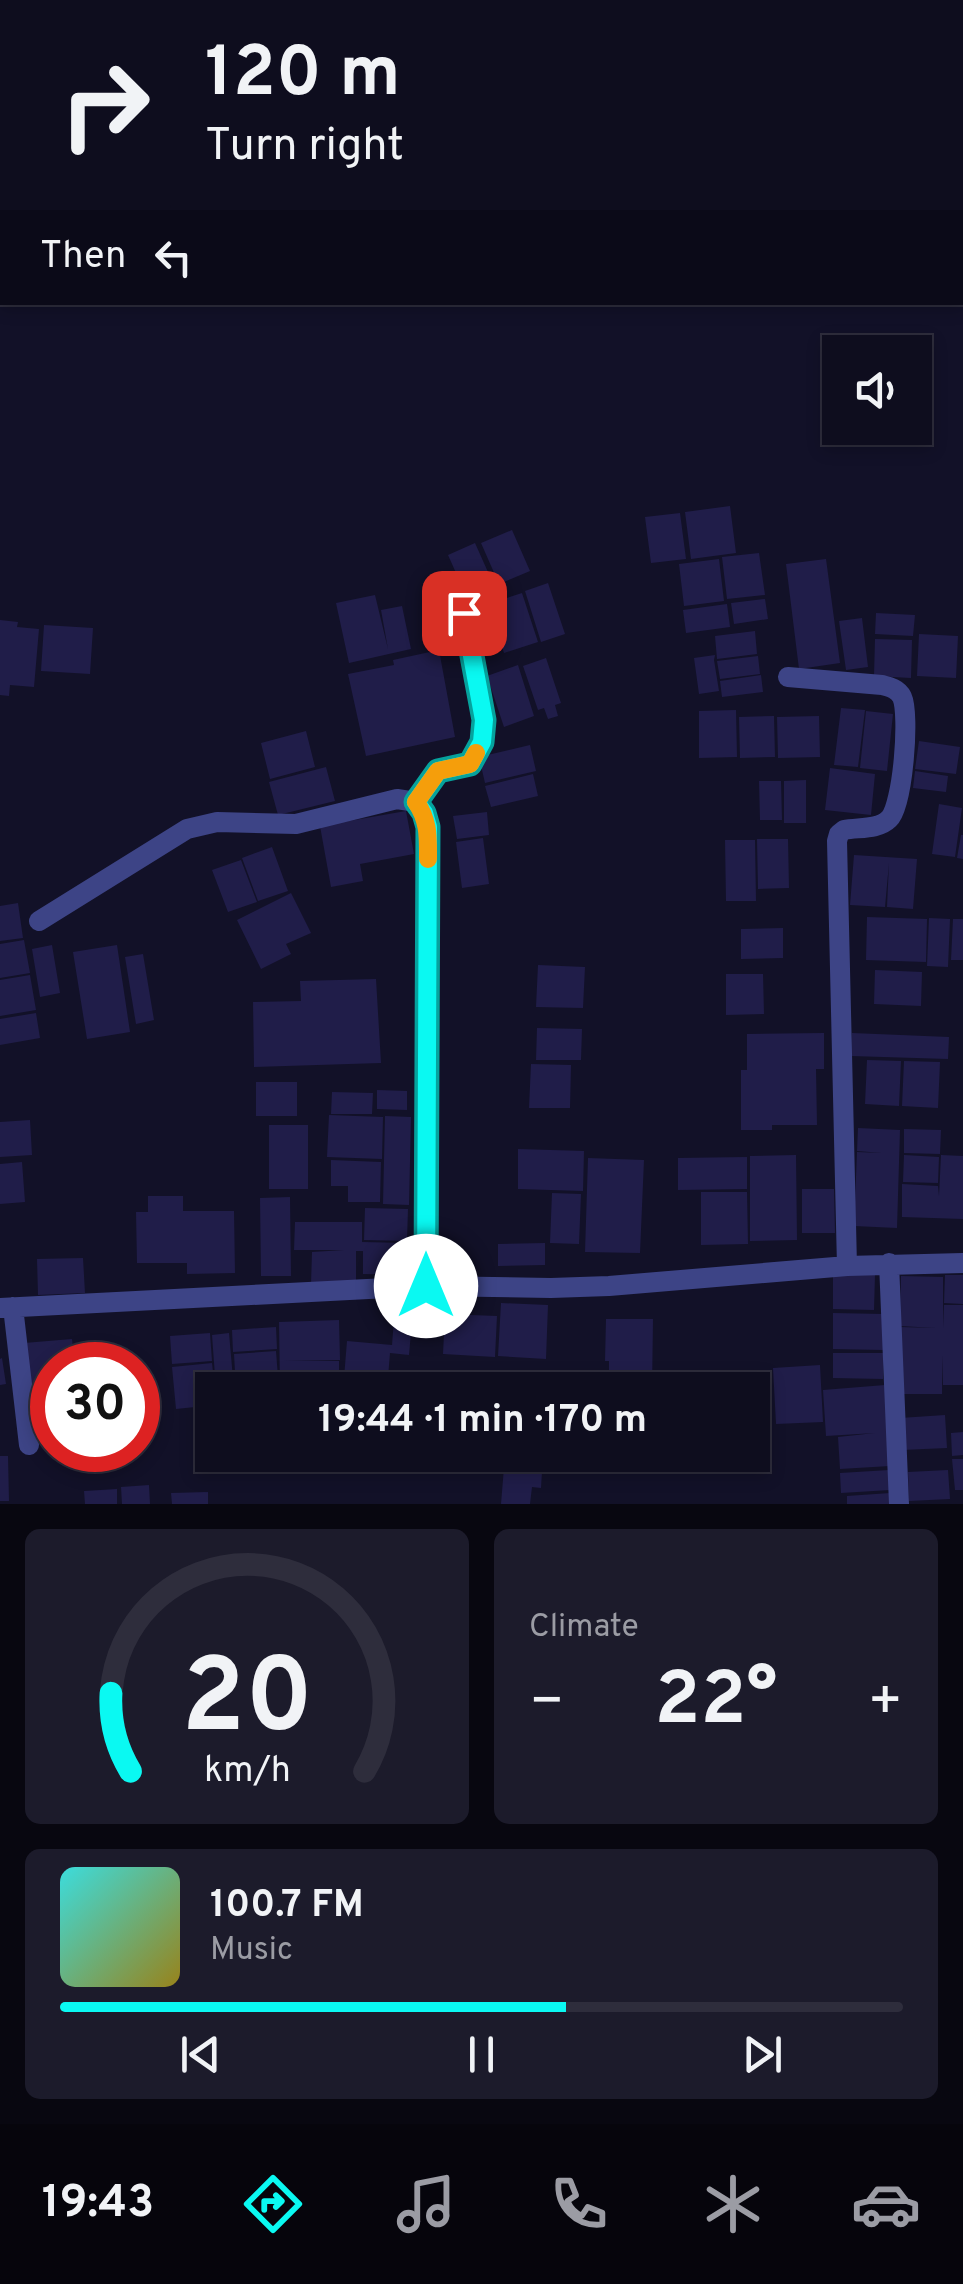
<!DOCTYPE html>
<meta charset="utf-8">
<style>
body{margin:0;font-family:Overpass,sans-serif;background:#1c1b2b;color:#f1f3f6;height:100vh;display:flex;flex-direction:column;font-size:38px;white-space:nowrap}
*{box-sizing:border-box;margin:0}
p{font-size:32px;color:#9b9ca4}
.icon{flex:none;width:55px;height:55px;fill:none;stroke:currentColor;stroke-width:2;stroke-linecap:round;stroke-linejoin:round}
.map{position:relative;height:1504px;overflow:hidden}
.details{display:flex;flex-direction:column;gap:25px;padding:25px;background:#080710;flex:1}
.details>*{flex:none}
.top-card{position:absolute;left:0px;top:0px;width:965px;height:305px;box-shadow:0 5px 15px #0003,0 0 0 2px #2e2d3c;background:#0e0d1e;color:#f1f3f6;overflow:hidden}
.buttons{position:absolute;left:822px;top:335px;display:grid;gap:20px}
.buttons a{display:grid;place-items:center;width:110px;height:110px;border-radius:0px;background:#0e0d1e;box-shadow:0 5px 15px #0003,0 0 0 2px #2e2d3c;font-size:50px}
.speed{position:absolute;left:30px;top:1342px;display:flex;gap:20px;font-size:50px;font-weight:700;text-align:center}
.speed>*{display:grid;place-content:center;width:130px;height:130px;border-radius:50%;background:#0e0d1e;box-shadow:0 5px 15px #0003,0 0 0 2px #2e2d3c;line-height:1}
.speed .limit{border:15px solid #d22;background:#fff;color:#111}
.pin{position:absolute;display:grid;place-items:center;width:85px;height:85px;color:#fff;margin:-42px;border-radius:20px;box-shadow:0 5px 15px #0006}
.me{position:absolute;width:110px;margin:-55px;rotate:0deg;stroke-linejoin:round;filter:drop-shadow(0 0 8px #0008)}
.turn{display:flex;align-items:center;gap:35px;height:210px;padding:0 40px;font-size:45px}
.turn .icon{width:130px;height:130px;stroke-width:2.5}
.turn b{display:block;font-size:70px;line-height:85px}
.then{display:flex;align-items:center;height:95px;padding:0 40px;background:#0003;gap:20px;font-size:38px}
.big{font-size:75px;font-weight:700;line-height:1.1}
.details .card{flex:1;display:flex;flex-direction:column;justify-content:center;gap:15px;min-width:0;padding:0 35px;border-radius:15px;background:#1c1b2b}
.details .dial{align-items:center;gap:0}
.dial svg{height:260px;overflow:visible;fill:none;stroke:#2e2d3c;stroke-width:7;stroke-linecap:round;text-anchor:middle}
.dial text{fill:#f1f3f6;stroke:none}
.song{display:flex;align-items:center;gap:30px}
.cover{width:120px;height:120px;border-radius:15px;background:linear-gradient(135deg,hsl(180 70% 55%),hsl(50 70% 35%))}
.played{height:10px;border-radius:5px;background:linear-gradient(90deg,#0af9f2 60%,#2e2d3c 60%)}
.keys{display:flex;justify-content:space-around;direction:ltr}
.heat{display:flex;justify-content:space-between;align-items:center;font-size:55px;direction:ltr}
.details .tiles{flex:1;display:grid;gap:25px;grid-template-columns:1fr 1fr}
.card:last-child{grid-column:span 2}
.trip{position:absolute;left:195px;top:1372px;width:575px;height:100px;border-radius:0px;background:#0e0d1e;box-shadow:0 5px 15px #0003,0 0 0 2px #2e2d3c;font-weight:700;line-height:100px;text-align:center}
.tabs{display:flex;height:160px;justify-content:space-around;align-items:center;background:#06050c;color:#9b9ca4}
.tabs .icon{width:70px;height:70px}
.tabs .current{color:#0af9f2}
.tabs b{font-size:45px;color:#f1f3f6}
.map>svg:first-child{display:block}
.building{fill:#201d49}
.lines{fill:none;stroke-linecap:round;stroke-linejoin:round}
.street{stroke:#3d4486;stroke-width:20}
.route-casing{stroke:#06a29d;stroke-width:25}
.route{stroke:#0af9f2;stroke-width:18}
.slow{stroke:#f59e0b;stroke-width:18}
</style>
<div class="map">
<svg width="963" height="1504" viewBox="0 0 963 1504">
<rect width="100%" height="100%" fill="#121128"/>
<path class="building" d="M730,506L736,553L691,559L685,512Z
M680,513L686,559L651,563L645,517Z
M512,530L530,571L499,584L481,543Z
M475,543L496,590L469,602L448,555Z
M759,553L765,595L727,599L722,557Z
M719,559L724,601L684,606L679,564Z
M826,559L840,663L799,669L786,564Z
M548,583L565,634L541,642L525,591Z
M522,593L538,642L504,653L488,604Z
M375,595L388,649L381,610L402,606L411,649L349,663L336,603Z
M765,599L768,619L734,624L731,603Z
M727,604L730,627L686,633L683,610Z
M876,613L915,615L913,636L875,634Z
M862,618L868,667L846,670L839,621Z
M0,620L18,622L17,627L39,629L34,687L10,685L9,696L0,695Z
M44,625L93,628L90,674L41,671Z
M755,631L757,654L717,659L715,636Z
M919,634L958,636L956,678L917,676Z
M875,639L912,640L911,678L874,676Z
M439,650L455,737L366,756L348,674L394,665L393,660Z
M715,655L714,660L719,691L699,694L694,658Z
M758,656L760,674L720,679L717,661Z
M546,658L561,703L555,705L558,716L548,719L544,708L538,710L523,666Z
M518,665L534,716L504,727L487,676Z
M761,675L763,692L722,697L720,681Z
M841,708L865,710L858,767L834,765Z
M736,710L737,757L699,758V711Z
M866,711L893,714L887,771L860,768Z
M774,716L775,757L740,758L739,717Z
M819,716L820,757L778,758L777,717Z
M306,731L315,767L270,779L261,743Z
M919,741L960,747L956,774L915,769Z
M530,745L536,771L485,783L479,757Z
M326,767L335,801L278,815L269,782Z
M830,768L875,774L871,815L825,810Z
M915,771L948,776L946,792L913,788Z
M533,774L538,796L491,807L485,786Z
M806,780V823H784V781Z
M759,781H781L782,820H760Z
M939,804L962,808L955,857L932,854Z
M406,811L414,854L360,864L363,881L331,887L320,826Z
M487,812L489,835L457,839L453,816Z
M961,835H963V859L957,858Z
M483,838L489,884L462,888L456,842Z
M757,839H788L789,888L758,889Z
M725,840H755L756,901H726Z
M272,847L288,891L258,901L242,858Z
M854,855L917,859L913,909L887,907L889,863L885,907L850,905Z
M241,860L257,902L228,912L212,870Z
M291,893L311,933L286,944L291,954L261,969L237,920Z
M18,903L23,938L0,941V906Z
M867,917L927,919L926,962L866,960Z
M929,918L950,919L948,967L927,966Z
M953,919H963V960H951Z
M783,928V958L741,959V929Z
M24,940L30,973L0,978V944Z
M52,945L60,993L40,997L32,949Z
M117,945L130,1032L87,1039L73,952Z
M143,954L154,1020L136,1024L125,957Z
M538,965L585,967L583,1008L536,1007Z
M875,970L922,972L921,1006L874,1004Z
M726,974H763L764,1014L726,1015Z
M30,975L36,1010L0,1016V980Z
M376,979L381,1063L254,1067L253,1002L301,1001L300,981Z
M36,1013L40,1038L0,1045V1019Z
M537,1028L582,1029L581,1060H536Z
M824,1033V1069H816L817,1125H772V1130H741V1070H747V1034Z
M852,1033L949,1037L948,1059L851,1056Z
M867,1060L901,1061L899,1106L865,1104Z
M904,1061L940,1062L938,1108L902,1106Z
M531,1064L571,1065L570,1108H529Z
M256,1082H297V1116H256Z
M377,1090L407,1091V1110L377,1109Z
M332,1092L373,1093L372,1114H331Z
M329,1115L383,1117L382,1159L327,1157Z
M385,1116L411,1117L409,1205L383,1204Z
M30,1120L32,1155L0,1157V1122Z
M269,1125H308V1189H269Z
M858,1128L900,1130L897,1228L854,1226L857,1152L882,1153L857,1151Z
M904,1129L941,1130L940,1154L904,1153Z
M518,1149L584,1151L583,1191L518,1189Z
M796,1155L797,1240L750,1241V1156Z
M904,1155L939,1157L938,1183L903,1182Z
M941,1155L963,1156V1219L902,1217V1184L938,1186L939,1196Z
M747,1157V1189L678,1190V1158Z
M588,1158L644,1160L640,1253L585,1252Z
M331,1160L381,1162L380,1202H348V1186H331Z
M22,1162L25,1202L0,1204V1164Z
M802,1189H834L835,1233H802Z
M701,1192H747L748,1244L701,1245Z
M552,1193L581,1194L579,1244L550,1243Z
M148,1196H183V1211H234L235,1273L187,1274V1263H137L136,1212H148Z
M290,1197L291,1276H261L260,1198Z
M365,1208L408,1209L407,1241L364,1240Z
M295,1222H362V1242L407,1243L406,1275L363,1274V1251H356V1284H311L312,1252L344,1250H294Z
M545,1243V1265L498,1266V1244Z
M83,1258L85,1293L38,1295L37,1259Z
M833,1274L875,1275L874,1310L833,1309Z
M945,1275H963V1304L944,1303Z
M901,1276L943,1277V1328L944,1305H963V1385H943L942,1355V1394H900V1327L936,1328L900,1326Z
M501,1303L548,1305L546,1359L498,1356Z
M833,1313L883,1314V1350L833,1349Z
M445,1314L497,1316L495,1357L443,1354Z
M394,1319L412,1321L409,1355L390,1353L387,1390H343L347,1341L392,1345Z
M606,1319H653L652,1390H609V1361H605Z
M339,1320L340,1360L284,1361H339V1390H280L279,1322Z
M276,1327L277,1349L233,1352L232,1330Z
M210,1333L212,1361L172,1364L170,1336Z
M229,1333L234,1390H216L212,1335Z
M72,1339L75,1365H52V1415L31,1418L24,1343Z
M276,1351L279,1390H236L234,1354Z
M87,1353L134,1354V1365H87Z
M833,1353H883V1379L833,1378Z
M2,1358L6,1384L0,1385V1359Z
M212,1363L215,1390H212V1414L206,1415L205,1406L176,1409L172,1367Z
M820,1365L823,1422L776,1424L773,1368Z
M393,1379L412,1381L411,1390H392Z
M885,1385L890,1466L840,1469L838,1437L875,1433L826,1436L823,1390Z
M945,1415L947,1448L902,1450L900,1418Z
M963,1432V1455L952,1456L951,1433Z
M505,1455H543L541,1488L532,1487L530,1504H501Z
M0,1456H8L9,1501H0Z
M952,1459H963V1490H955Z
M889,1470L890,1490L841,1493L840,1473Z
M948,1470L950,1499L909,1501L908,1472Z
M149,1485L150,1504H122L121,1487Z
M117,1489V1504H85L84,1491Z
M208,1492V1504H172L171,1493Z
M890,1493V1504H847V1496Z"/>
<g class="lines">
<path class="street" d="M788,677L882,685C890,687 898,689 902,697C910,714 903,806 889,819C878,830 858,827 844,830L839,834L837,841L847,1266
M39,921L187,829L217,822L296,824L397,799L416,802
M889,1263L899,1504
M426,1286L428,827L424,813L416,802L438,771L469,765L482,742L484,721L464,613
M13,1307L29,1445
M0,1308L426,1286L551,1288L609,1286L847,1266L963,1263"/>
</g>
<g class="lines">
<defs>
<path id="route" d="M426,1286L428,827L424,813L416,802L438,771L470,764L482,742L484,720L464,613"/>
</defs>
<use href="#route" class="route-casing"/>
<use href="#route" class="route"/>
<path class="slow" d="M428,859C428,837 429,821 416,802L438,771L470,764L476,753"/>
</g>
</svg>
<div class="buttons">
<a><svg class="icon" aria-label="sound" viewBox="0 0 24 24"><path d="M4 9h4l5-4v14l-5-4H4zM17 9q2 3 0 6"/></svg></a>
</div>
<div class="speed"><div class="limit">30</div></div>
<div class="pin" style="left:464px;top:613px;background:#d93025"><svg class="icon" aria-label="arrive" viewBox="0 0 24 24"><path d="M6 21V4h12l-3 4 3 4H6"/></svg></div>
<svg class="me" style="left:426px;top:1286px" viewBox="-20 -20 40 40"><circle r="19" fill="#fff"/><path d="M0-13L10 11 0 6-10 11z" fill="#0af9f2"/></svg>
<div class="trip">19:44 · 1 min · 170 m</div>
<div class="top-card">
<div class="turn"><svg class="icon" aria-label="right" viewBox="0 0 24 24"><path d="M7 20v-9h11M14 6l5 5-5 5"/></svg><div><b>120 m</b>Turn right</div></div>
<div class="then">Then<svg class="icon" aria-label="left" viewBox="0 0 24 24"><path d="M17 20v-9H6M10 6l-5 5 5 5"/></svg></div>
</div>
</div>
<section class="details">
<div class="tiles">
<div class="card dial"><svg viewBox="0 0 100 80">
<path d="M14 69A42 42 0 1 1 86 69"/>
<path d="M14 69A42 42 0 0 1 8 45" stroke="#0af9f2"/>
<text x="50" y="56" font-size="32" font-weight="700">20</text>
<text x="50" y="72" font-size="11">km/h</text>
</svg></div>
<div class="card"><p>Climate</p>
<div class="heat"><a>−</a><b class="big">22°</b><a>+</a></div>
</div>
<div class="card">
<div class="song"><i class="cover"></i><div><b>100.7 FM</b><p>Music</p></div></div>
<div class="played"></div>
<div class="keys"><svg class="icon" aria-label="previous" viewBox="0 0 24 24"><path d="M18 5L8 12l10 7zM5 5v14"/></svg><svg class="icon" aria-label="pause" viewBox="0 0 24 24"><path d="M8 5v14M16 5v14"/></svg><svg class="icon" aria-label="next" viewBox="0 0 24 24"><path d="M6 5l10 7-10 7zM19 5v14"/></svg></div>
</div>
</div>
</section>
<nav class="tabs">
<b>19:43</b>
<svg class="icon current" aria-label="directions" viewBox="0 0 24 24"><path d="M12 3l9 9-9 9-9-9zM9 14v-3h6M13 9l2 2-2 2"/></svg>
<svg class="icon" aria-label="music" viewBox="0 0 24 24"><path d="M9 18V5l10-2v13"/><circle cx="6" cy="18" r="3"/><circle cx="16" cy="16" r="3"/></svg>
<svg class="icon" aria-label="phone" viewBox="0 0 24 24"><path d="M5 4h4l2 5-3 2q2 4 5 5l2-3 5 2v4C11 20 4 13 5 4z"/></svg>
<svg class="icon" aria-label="climate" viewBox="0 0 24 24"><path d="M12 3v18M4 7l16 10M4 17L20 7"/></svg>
<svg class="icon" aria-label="car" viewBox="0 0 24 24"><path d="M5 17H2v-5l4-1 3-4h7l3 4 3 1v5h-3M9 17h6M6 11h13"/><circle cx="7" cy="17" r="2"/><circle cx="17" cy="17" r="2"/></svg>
</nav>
